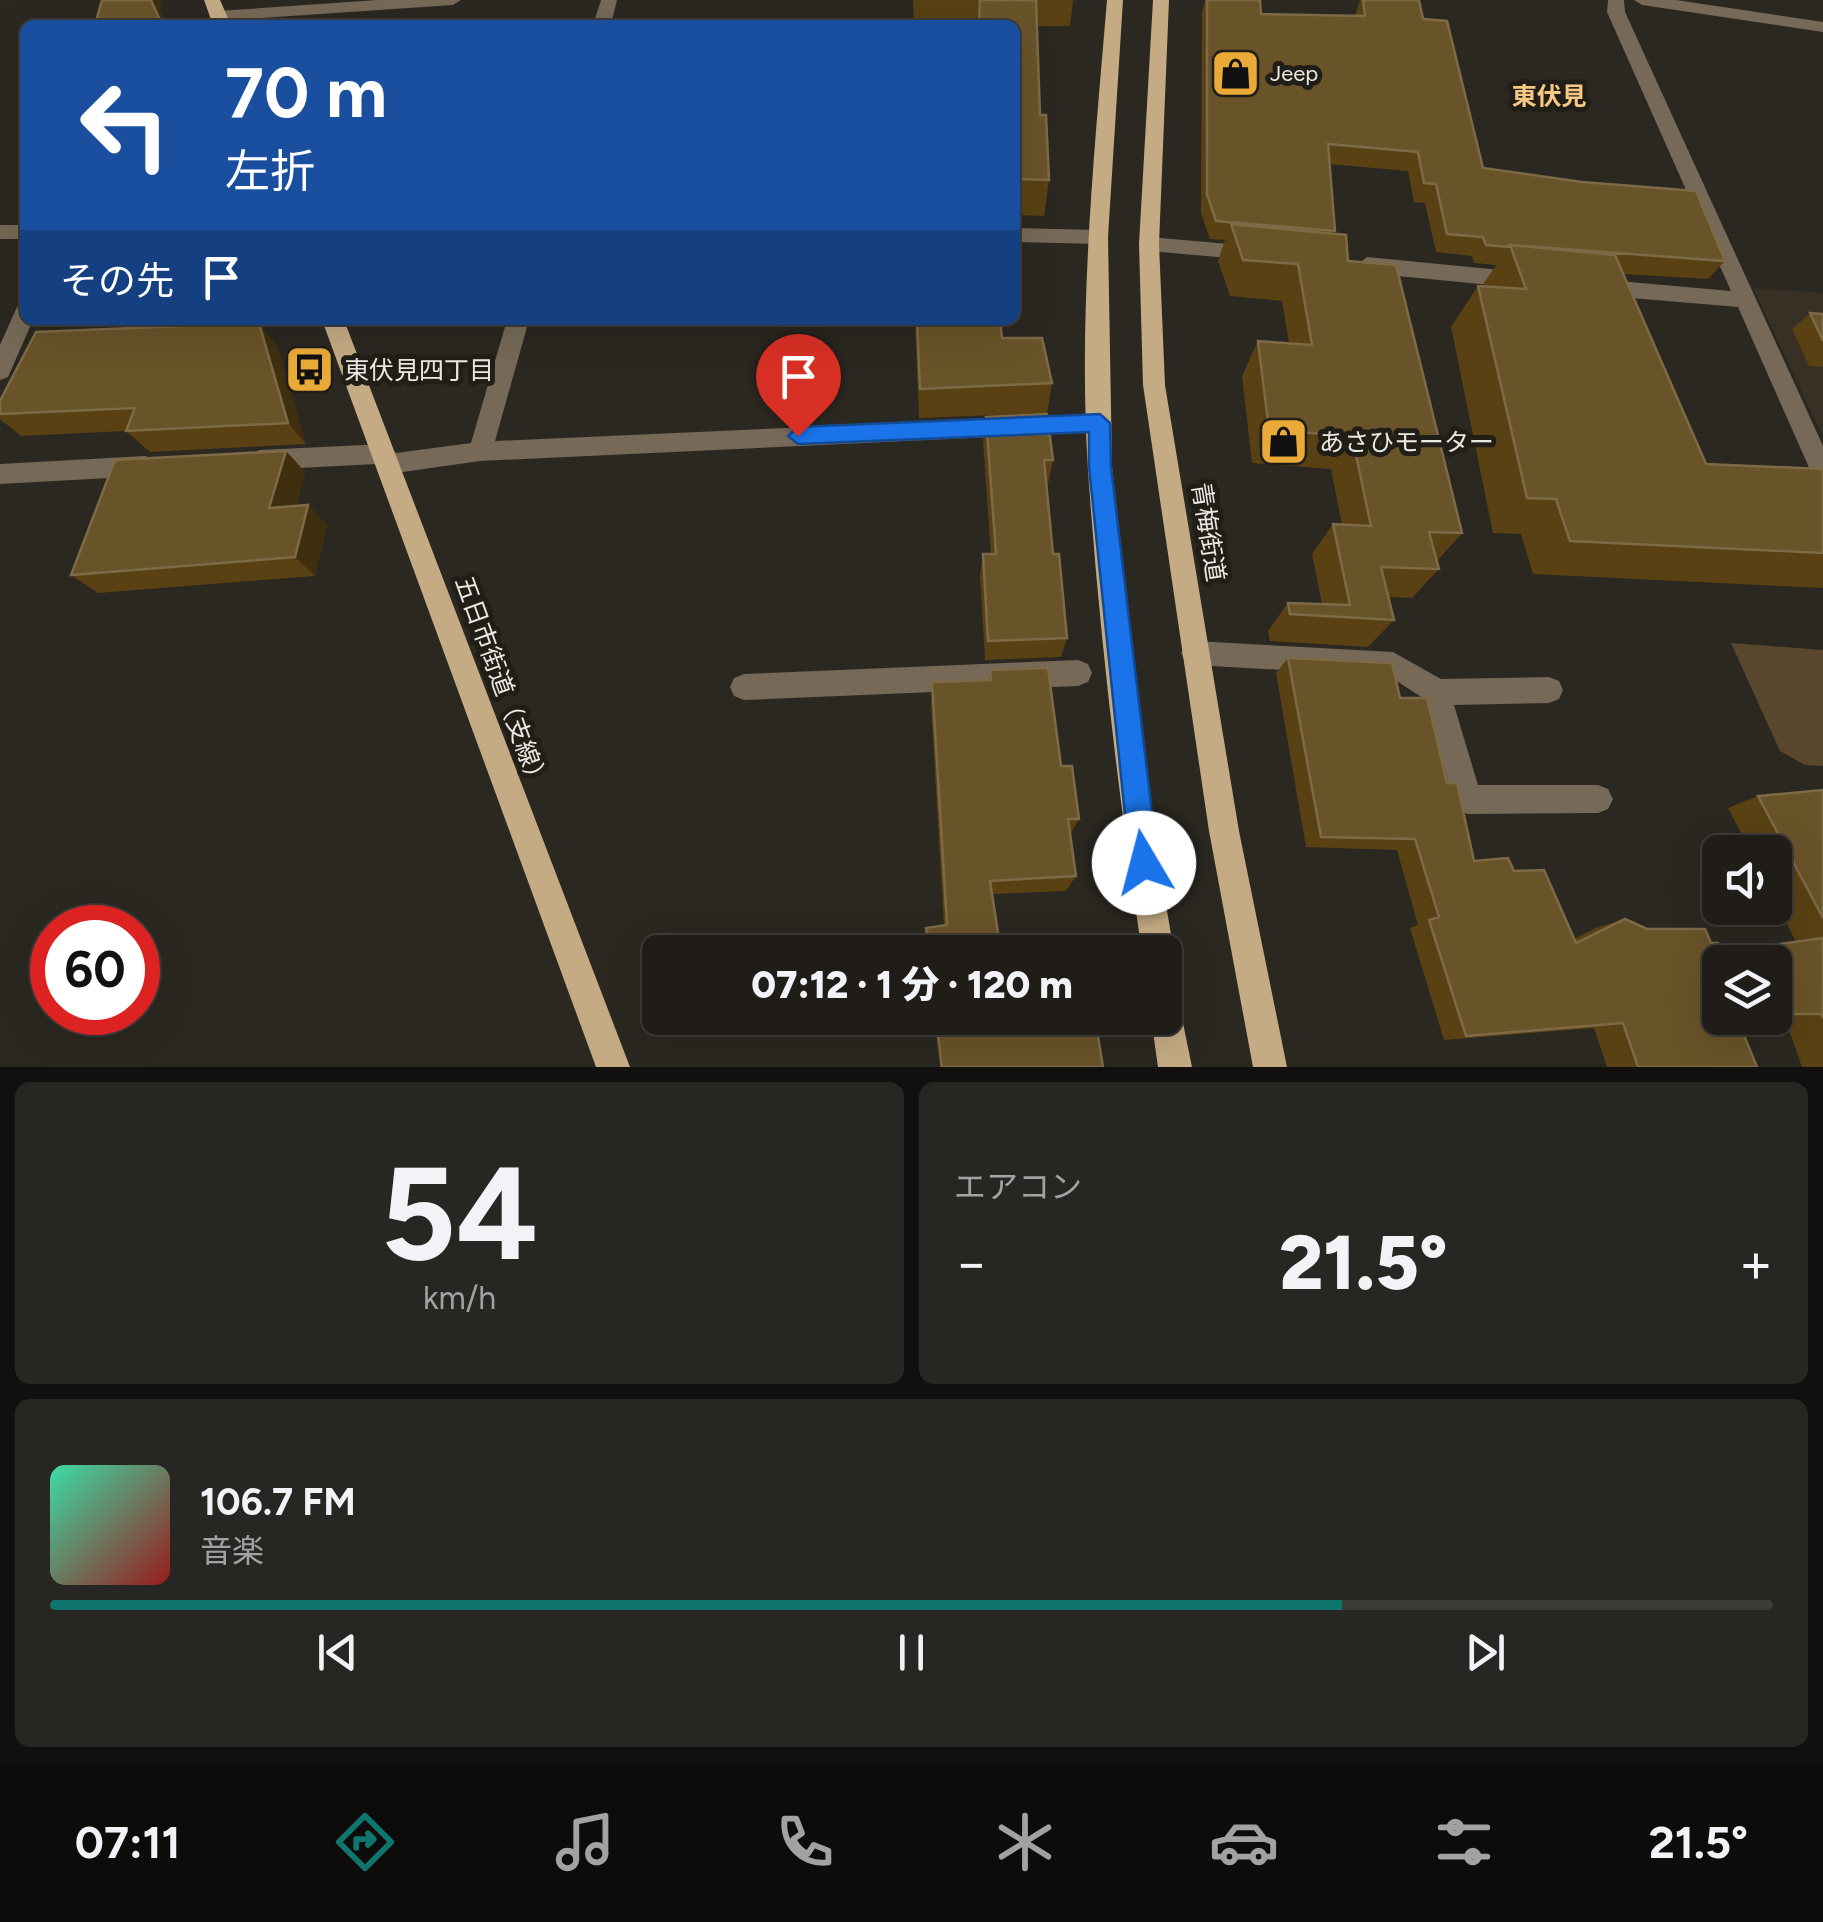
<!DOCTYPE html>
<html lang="ja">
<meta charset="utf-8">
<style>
body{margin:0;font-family:Figtree,"Noto Sans JP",sans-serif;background:#282622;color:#f1f3f6;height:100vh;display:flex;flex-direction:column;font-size:38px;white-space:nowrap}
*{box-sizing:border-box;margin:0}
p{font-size:32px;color:#a2a2a2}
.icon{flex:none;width:55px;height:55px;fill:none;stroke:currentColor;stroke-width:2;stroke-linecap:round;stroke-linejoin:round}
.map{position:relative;height:1067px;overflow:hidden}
.side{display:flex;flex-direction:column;gap:15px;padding:15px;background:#12100e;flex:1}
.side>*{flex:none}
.guide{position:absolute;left:20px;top:20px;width:1000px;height:305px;border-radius:15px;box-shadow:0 10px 40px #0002,0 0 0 2px #3d3b38;background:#1a4fa0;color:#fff;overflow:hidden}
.fabs{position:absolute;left:1702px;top:835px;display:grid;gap:20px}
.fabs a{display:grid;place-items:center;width:90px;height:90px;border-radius:15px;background:#201d19;box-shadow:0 10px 40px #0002,0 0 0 2px #3d3b38;font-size:50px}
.speed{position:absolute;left:30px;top:905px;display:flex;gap:20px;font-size:50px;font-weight:700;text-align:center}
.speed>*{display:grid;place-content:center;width:130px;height:130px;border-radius:50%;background:#201d19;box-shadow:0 10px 40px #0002,0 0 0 2px #3d3b38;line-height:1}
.speed .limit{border:15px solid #d22;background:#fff;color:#111}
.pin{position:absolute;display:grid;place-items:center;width:85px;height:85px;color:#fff;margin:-102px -42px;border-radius:50% 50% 50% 0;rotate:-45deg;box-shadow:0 0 10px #0007}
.pin .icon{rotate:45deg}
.me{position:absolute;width:110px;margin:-55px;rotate:352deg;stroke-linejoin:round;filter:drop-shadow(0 0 8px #0008)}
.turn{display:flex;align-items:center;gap:35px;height:210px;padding:0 40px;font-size:45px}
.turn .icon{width:130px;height:130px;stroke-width:2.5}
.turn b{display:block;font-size:70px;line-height:85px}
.then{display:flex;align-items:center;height:95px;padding:0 40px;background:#0003;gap:20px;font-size:38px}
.big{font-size:75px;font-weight:800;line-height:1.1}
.side .widget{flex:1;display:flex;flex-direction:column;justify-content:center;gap:15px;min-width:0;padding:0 35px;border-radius:15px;background:#282622}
.side .dial{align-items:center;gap:0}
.dial b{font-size:130px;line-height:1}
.song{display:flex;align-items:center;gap:30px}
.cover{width:120px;height:120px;border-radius:15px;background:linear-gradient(135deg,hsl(160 70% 55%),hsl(0 70% 35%))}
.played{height:10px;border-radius:5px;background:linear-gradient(90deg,#0f766e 75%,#3d3b38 75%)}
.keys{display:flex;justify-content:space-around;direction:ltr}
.heat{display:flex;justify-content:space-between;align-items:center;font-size:55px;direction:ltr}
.side .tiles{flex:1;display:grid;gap:15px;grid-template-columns:1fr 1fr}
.widget:last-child{grid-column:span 2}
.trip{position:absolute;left:642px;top:935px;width:540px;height:100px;border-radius:15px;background:#201d19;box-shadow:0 10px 40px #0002,0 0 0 2px #3d3b38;font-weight:800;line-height:100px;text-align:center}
.menu{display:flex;height:160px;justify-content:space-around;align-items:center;background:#0d0c0a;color:#a2a2a2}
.menu .icon{width:70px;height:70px}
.menu .on{color:#0f766e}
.menu b{font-size:45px;color:#f1f3f6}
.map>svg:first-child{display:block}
.built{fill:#383025}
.green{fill:#59482e}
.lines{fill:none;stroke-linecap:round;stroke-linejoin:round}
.minor{fill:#766957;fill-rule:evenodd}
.major{fill:#c4ab84;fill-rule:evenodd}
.wall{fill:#594113;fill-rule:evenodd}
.shaded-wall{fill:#402f0f}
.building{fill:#695329;stroke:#7d6a46;stroke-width:2.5}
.route{fill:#1a73e8;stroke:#114b97;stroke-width:2.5}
.labels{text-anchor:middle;stroke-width:10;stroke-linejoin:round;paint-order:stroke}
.far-poi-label{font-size:22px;fill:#ebe8e4;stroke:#211e18;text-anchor:start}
.far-quarter-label{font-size:25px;font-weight:bold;fill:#f5c984;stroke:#211e18}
.poi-label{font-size:25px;fill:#ebe8e4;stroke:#211e18;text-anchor:start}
.street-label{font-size:25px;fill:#ebe8e4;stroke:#211e18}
</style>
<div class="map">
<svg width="1823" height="1067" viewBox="0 0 1823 1067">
<rect width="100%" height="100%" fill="#2b2721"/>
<path class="built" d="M1753,288L1823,293V437Z"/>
<path class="green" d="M1731,643L1823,650V766L1805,765L1780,751Z"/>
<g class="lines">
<path class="minor" d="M378,0H461L453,5L218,21L209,16L218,11Z
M601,0H617L611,25H593Z
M1608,0H1624L1625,12L1823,446V482L1814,479L1811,472L1738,307L1596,295L1585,287L1596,279L1731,291L1607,12Z
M1634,0H1676L1823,22V32L1642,5Z
M0,225H25V239H0Z
M1015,228L1098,230L1108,237L1098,244L1015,242Z
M1149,237L1252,246L1262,253L1252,260L1149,251L1139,244Z
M1367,257L1521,272L1532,280L1521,288L1367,273L1357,265Z
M25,305V320H33L8,377L0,380V345L17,307Z
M507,320H529L495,441L1100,414L1108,416L1112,423L1108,430L1100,432L480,461L389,474L381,471L377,464L260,470L252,467L248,460L252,453L260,450L384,444L396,453L471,443Z
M145,456L153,459L157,466L153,473L145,476L0,484V464Z
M1194,641L1393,652L1441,679L1549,677L1559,681L1563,690L1559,699L1549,703L1454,705L1478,785H1598L1608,789L1613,799L1608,809L1598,813L1468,814L1458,810L1453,800L1426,700L1389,676L1194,665L1185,662L1181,653L1185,644Z
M1078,660L1088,664L1092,673L1088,682L1078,686L744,700L734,696L730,687L734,678L744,674Z"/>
<path class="major" d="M204,0H220L231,25H213Z
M1107,0H1123L1108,237L1112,467L1154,834L1174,952L1165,965V952H1142C1118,793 1099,631 1088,470C1078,313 1094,156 1107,0Z
M1153,0H1169L1159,244L1165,385L1239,831L1287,1067H1253L1209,831L1143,385L1139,244Z
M322,320H344L630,1067H596Z
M1165,984L1176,989L1192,1067H1158L1151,1018H1165Z"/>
</g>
<path class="wall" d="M913,0H1073L1070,26H1037L1040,115L1049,180L1044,216L1015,215V25H914Z
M1205,0H1260L1261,14L1355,16L1360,0H1419L1423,19L1483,168L1725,261L1708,279L1623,274L1706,464L1823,469V588L1533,574L1521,534L1493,533L1451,327L1478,286H1482L1496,265L1474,263L1472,256L1436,252L1425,203L1414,202L1408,171L1329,164L1334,234L1348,261L1462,533L1437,561L1439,569L1412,598L1388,597L1394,620L1368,647L1270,641L1268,631L1288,603L1322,604L1312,554L1333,524L1342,525L1331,469L1252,463L1242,376L1258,341L1289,343L1282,301L1230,296L1218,261L1225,240L1210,239L1201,213L1202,13Z
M1810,313L1823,314V367L1809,366L1792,329Z
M915,320H1000L1002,338L1052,383L1047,413L919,418Z
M277,346L306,444L150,452L126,431L21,436L0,419V401Z
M986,417L1053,460L1048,484H1047L1053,554L1067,638L1061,657L985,660L980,576L983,554H991L983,441Z
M286,451L305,472L296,506L308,505L327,525L315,576L98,593L71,575Z
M1288,658L1400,698L1447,783L1474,861L1514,871L1574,939L1598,927L1625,919L1647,929L1711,943L1721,952L1796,942L1775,900V852H1751L1728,808L1758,796L1823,790V1067H1802L1785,1019L1737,1018L1757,1067H1607L1594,1028L1444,1040L1410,928L1418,925L1397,850L1306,847L1276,673ZM1775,962V1018H1720Z
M990,670L1061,766L1079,819L1070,835L1076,876L1066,891L992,894L1001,952H927L926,928L944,926L931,705L932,682L989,680Z
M934,1018H1095L1103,1067H940Z"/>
<path class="shaded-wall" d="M151,0H162L160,10L166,25H162Z
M259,323L277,346L306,444L288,423Z
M286,451L305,472L290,528L269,508Z
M308,505L327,525L315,576L295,557Z"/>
<path class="building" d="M102,0H151L162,25H95Z
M980,0H1036L1040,115H1046L1049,180L1015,179V25H979Z
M1207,0H1260L1261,14L1365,16L1363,0H1419L1423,19L1447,21L1483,168L1582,182L1696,191L1725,261L1510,245V247L1486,245L1483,237L1447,234L1436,184L1424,183L1418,152L1328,144L1335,231L1216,221L1207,194Z
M1231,224L1346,235L1348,261L1396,265L1462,533L1429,532L1439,569L1381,567L1394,620L1290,614L1288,603L1350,605L1333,524L1371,526L1352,436L1269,430L1258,341L1312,345L1298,264L1243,260Z
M1510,245L1615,255L1706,464L1823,469V553L1570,541L1556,499L1527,498L1478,286L1526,289Z
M1810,313L1823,314V341Z
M917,320H1000L1002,338H1042L1052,383L920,389Z
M259,323L288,423L126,431L135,408L0,414V401L36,332Z
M1047,414L1053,460H1044L1053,554H1059L1067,638L988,641L983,554H996L986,417Z
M286,451L269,508L308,505L295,557L71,575L115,460Z
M1288,658L1392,663L1400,698H1427L1447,783H1457L1474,861L1508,858L1514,871L1544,870L1576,943L1625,919L1647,929H1705L1711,943H1718L1721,952L1823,938V1018L1821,1014H1775V962H1720V1018H1737L1757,1067H1638L1623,1023L1466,1036L1429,920L1439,917L1415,839L1321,837Z
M1048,668L1061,766H1072L1079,819H1068L1076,876L990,881L1001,952H929L926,928L947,925L932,682L991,680L990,670Z
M1823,790V918L1758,796Z
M936,1018H1095L1103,1067H942Z"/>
<path class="route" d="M1100,414L1110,423L1111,467L1158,863L1154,873L1144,877L1134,873L1130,863L1089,467V432L798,444L788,436L798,427Z"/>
<defs>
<symbol id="shop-square" viewBox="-11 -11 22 22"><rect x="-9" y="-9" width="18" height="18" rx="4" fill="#e9aa38" stroke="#211e18"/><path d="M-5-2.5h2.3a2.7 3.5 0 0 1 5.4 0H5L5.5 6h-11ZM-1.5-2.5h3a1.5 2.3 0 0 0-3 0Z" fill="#111"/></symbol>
<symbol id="bus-square" viewBox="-11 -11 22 22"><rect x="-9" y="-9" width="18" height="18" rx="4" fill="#e9aa38" stroke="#211e18"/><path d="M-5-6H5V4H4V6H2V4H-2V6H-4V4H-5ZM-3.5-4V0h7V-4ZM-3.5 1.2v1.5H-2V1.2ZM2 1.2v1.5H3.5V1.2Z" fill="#111"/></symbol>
</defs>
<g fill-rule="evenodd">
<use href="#shop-square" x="1208" y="46" width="55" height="55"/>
<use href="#bus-square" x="282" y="342" width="55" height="55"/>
<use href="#shop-square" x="1256" y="414" width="55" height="55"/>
</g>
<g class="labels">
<g class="far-poi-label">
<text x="1270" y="81">Jeep</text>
</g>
<g class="far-quarter-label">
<text x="1549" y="105">東伏見</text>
</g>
<g class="poi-label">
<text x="344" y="379">東伏見四丁目</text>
<text x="1319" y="451">あさひモーター</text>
</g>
<g class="street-label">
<text transform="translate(1209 532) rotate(81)" y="9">青梅街道</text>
<text transform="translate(502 683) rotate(70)" y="9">五日市街道（支線）</text>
</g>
</g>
</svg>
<div class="fabs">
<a><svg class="icon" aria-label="sound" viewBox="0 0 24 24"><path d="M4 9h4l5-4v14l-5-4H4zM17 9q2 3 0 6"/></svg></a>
<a><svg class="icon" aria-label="layers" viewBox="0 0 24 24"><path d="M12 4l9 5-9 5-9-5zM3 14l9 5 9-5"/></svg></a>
</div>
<div class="speed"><div class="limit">60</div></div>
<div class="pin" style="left:798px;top:436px;background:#d93025"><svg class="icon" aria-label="arrive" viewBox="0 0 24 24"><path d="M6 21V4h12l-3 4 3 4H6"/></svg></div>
<svg class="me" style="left:1144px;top:863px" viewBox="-20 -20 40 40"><circle r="19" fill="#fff"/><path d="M0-13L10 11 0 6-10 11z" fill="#1a73e8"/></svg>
<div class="trip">07:12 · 1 分 · 120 m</div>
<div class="guide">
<div class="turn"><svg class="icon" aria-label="left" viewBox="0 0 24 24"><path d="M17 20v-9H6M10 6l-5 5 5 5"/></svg><div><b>70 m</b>左折</div></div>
<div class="then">その先<svg class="icon" aria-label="arrive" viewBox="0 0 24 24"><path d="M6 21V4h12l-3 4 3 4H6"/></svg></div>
</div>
</div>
<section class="side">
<div class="tiles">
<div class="widget dial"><b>54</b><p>km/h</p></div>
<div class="widget"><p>エアコン</p>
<div class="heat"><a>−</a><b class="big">21.5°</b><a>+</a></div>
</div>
<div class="widget">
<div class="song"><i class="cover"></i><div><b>106.7 FM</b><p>音楽</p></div></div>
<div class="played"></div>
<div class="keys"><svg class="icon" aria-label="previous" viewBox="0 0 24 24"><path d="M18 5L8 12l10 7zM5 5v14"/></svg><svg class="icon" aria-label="pause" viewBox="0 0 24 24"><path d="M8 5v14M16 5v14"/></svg><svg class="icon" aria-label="next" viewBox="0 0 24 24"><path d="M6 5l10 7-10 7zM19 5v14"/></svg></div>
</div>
</div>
</section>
<nav class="menu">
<b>07:11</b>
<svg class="icon on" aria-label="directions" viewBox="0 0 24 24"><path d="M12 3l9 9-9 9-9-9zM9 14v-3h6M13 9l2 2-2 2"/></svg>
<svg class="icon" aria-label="music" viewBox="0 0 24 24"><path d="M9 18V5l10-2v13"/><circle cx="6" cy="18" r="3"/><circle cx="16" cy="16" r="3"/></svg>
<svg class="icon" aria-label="phone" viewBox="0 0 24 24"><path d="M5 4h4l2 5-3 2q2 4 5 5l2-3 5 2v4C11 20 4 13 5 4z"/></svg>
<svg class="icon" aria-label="climate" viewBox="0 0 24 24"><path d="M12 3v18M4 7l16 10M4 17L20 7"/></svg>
<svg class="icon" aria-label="car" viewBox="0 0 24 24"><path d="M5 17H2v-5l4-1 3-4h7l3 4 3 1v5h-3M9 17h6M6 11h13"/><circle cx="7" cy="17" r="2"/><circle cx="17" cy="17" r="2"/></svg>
<svg class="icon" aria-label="filters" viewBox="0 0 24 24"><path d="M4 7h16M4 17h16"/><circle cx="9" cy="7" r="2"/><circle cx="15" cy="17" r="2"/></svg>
<b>21.5°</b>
</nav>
